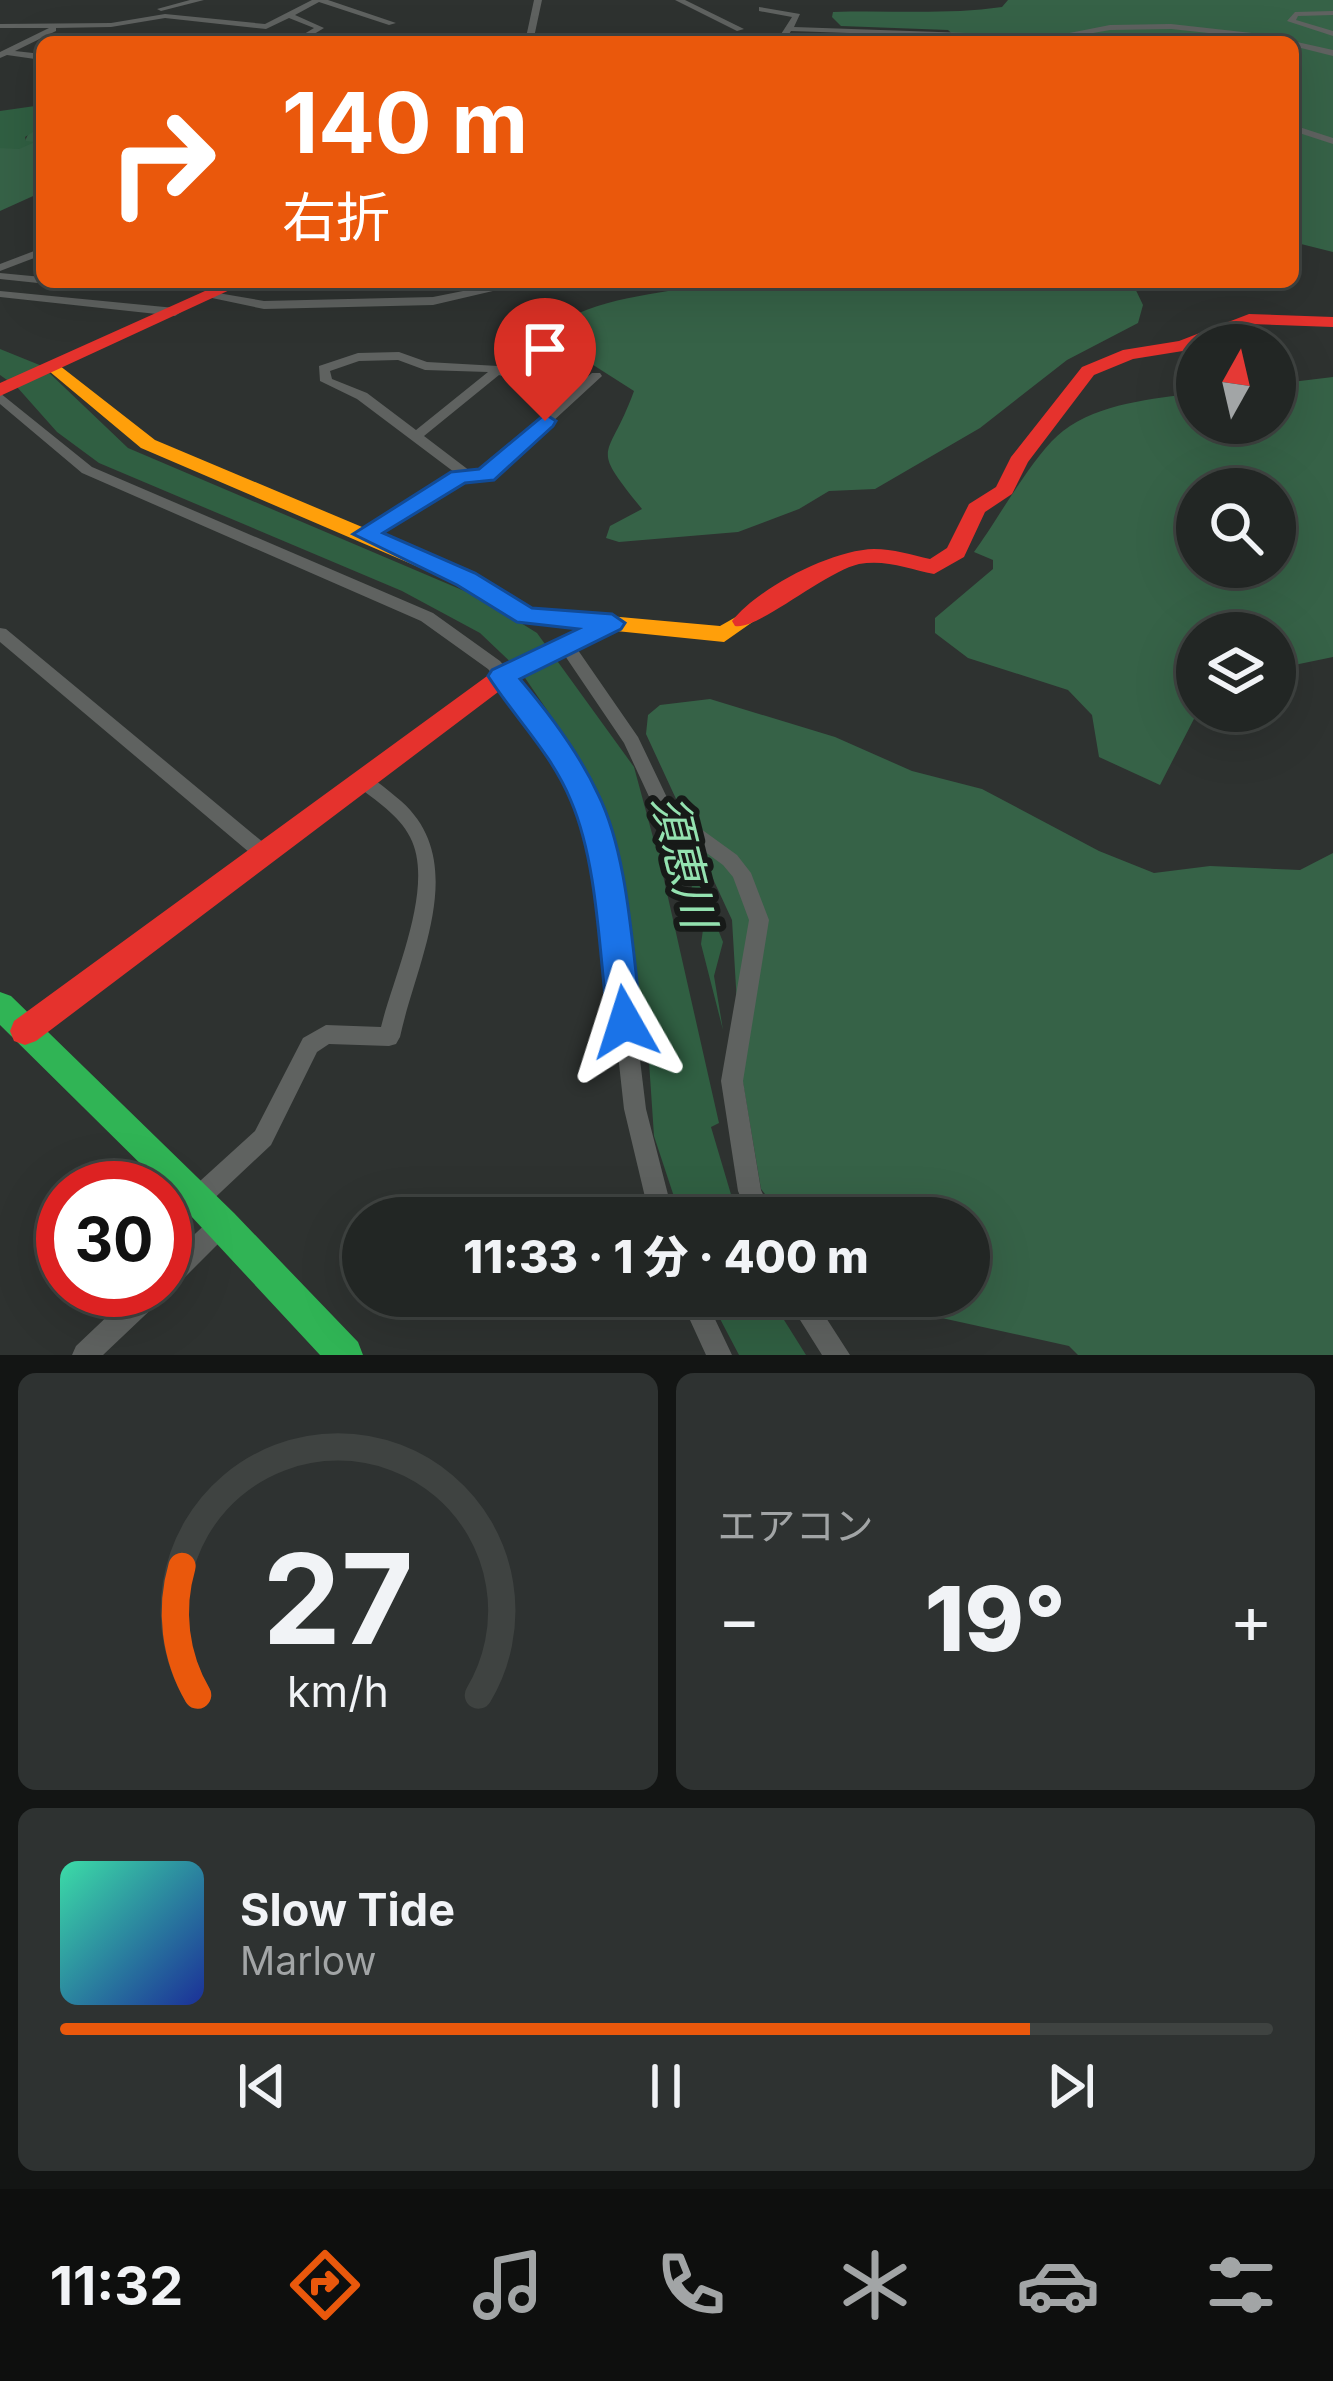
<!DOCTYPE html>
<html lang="ja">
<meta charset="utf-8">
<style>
body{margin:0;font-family:Inter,"Noto Sans JP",sans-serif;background:#2e3231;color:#f1f3f6;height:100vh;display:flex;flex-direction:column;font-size:45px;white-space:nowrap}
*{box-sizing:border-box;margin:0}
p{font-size:39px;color:#a2a5a6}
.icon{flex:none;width:66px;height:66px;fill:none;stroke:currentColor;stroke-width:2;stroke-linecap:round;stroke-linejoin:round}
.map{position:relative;height:1355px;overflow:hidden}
.drawer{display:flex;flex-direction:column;gap:18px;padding:18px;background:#131514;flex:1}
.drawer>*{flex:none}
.guide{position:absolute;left:36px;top:36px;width:1263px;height:252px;border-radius:18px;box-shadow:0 12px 48px #0002,0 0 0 3px #3f4341;background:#ea580c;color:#fff;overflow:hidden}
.needle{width:78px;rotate:8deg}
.fabs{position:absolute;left:1176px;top:324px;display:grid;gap:24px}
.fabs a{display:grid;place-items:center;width:120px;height:120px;border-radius:50%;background:#222624;box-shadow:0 12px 48px #0002,0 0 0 3px #3f4341;font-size:60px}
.speed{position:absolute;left:36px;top:1161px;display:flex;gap:24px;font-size:60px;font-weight:700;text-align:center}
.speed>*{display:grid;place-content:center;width:156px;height:156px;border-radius:50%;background:#222624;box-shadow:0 12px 48px #0002,0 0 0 3px #3f4341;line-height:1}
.speed .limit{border:18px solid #d22;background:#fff;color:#111}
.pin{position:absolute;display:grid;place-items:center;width:102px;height:102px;color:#fff;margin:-123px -51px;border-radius:50% 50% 50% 0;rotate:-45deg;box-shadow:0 0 12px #0007}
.pin .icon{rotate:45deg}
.me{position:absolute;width:132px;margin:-66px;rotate:354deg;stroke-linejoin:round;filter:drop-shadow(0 0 9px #0008)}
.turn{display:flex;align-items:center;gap:42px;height:252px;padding:0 48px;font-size:54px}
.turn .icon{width:156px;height:156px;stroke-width:2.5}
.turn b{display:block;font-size:84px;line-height:102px}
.big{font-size:90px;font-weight:800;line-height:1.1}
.drawer .card{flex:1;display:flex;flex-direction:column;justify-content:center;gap:18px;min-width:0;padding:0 42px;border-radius:18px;background:#2e3231}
.drawer .dial{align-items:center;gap:0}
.dial svg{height:312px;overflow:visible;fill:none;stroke:#3f4341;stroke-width:7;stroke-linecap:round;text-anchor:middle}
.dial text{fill:#f1f3f6;stroke:none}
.song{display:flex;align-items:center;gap:36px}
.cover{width:144px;height:144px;border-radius:18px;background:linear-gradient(135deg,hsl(160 70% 55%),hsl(230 70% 35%))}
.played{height:12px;border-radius:6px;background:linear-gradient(90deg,#ea580c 80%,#3f4341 80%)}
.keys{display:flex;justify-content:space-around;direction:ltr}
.heat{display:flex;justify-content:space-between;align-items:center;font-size:66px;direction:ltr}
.drawer .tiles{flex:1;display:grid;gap:18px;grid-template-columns:1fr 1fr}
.card:last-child{grid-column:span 2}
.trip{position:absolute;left:342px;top:1197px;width:648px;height:120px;border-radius:60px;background:#222624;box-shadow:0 12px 48px #0002,0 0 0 3px #3f4341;font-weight:800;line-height:120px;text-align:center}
.tab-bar{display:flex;height:192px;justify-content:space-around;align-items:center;background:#0e0f0e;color:#a2a5a6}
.tab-bar .icon{width:84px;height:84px}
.tab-bar .active{color:#ea580c}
.tab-bar b{font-size:54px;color:#f1f3f6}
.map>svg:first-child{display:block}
.forest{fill:#366247;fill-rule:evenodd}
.water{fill:#305f42}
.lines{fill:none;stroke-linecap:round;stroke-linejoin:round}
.street{fill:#5f6260;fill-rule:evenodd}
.fast{fill:#30b455;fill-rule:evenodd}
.slow{fill:#ff9f0a;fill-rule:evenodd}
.jam{fill:#e5322d;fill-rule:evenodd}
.route{fill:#1a73e8;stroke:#114b97;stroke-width:3}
.labels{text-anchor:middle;stroke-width:12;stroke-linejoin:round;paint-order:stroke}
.water-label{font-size:45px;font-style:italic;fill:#94e2b0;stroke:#171a18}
</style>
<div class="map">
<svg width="1333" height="1355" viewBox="0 0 1333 1355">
<rect width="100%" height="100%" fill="#2e3230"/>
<path class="forest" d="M1008,0H1333V252L1293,242V42H961L948,30L841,26L832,17L833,12C889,10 947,15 1002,7Z
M42,126V192L0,211V148L25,141L30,130Z
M722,282H1132L1143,305L1138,323L1067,360L980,428L875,489L829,491L799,509L738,532L619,542L606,538L610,526L642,509C588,442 608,463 634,391L554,340L558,323C608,295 667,293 722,282Z
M1333,377V657L1275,669V633H1197L1198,711L1160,785L1099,757L1092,715L1068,690L968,658L935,633V618L993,569V560L974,552C997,521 1034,453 1063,431C1100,403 1152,399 1197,393V423H1275V384ZM1275,489V567H1197V489Z
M710,699L835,737L912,771L982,789L1099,851L1154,873L1210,866L1300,870L1333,853V1355H1078L1069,1346L846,1297L969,1296V1218H784L761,1189L741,1071L732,920L646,734L648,715L660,705Z"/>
<path class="water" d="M35,106L36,114L42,115V126L25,137L26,141L35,142L19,149L0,148V111Z
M0,349L42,366L128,448L481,598L537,633L634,767L657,852L692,863L700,881L709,885L711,912L723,942L714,976L723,1030L701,944L705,915L699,897L690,893L695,875L685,863L660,862L719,1123L711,1127L738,1218H681L654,1136L647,1032L607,812L575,751L521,672L480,633L402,591L99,463L57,432L17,387L0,375Z
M708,1296H769L806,1355H739Z"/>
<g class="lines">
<path class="street" d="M190,0H204L161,11L157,9Z
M312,0H328L396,23L389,25L319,2L295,15L324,28L301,42H291L314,28L289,18L266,29L165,18L111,27L56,28V31L15,51L42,54V60L7,55L0,58V52L49,28H0V24L111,23L165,14L265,24Z
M534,0H542L533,42H525Z
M675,0H685L744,29L737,31Z
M759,7L800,14L794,27L1054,36L1110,25L1171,24L1261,34L1333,50V56L1293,46V42L1171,29L1110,30L1054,40L791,31L784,42H776L792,17L759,11Z
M1333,11V15L1298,16L1296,20L1333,31V36L1287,21L1295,12Z
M358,36L362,38L358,42H348Z
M1293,125L1333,138V144L1293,131Z
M42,248V255L0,271V264Z
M0,273L42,277V282H63L57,285L0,279Z
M508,282H531L433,305L264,309L212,298L206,295L212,292L264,301L433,297Z
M0,291L175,308L181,312L175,316L0,297Z
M399,352L427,362L498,366L573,389L592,373H600L602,376L491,478L470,479L365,539L360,537L358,534L360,531L458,475L357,399L320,381L319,366L358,353ZM398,360L425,370L488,372L416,430L367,393L332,379L330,371L359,361ZM499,375L567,396L482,471H470L424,436Z
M0,393L92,467L433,613L500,661L520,684L591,792L608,841L625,936L646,1109L674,1218H650L624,1109L605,936L590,841L576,798L508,692L488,669L421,621L82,473L0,404Z
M0,628L6,629L270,848L272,853L270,858L263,860L256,858L0,642Z
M565,639L571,640L638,737L672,808L737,855L751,873L769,920L743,1081L761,1190L774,1218H750L738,1191L721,1081L749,920L733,877L723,865L659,818L624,743L557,644Z
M363,774C377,780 389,791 401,801C471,863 416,962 400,1037L396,1044L389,1046L329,1044L317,1052L271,1145L205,1207L197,1210L189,1207L185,1199L189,1191L255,1131L303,1038L326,1025L381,1027C393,977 436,886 410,837C399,815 375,800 357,786L354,781L357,776Z
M221,1213L229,1217L233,1225L229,1233L174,1288L165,1291L162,1299L103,1355H72L76,1346L135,1290H165V1262L213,1217Z
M679,1296H704L732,1355H706Z
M785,1296H812L850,1355H822Z"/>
<path class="fast" d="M0,992L11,996L234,1213L358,1342L363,1355H320L165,1188L0,1025Z"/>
<path class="slow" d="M55,362L155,440L474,574L531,609L720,626L743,613L754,621L724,642L518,621L458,584L141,448L49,371V363Z"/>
<path class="jam" d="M225,282H247L0,396V383Z
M1249,314L1333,317V327L1251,324L1189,350L1133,359L1094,375L1028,462L1012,494L985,512L964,557L934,574C910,569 885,559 859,564C824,572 757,631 735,626L732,621C758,588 831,550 874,549C893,549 912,555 930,559L947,548L969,504L996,487L1011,457L1082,367L1123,350L1179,341Z
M610,616L618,619L622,624L618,629L510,683L36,1041L25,1045L14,1041L10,1031L14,1021L494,671Z"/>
</g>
<path class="route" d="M545,414L556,421L553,426L494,480L465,483L383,533L475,573L532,608L612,614L625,623L621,629L520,679C549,713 579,753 598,794C629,856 632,953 642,1022L637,1033L625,1038L613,1033L608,1022C599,954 598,864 571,801C552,754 515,718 488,676L492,670L578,629L517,622L457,585L353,534L451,472L479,469Z"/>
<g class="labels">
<g class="water-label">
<text transform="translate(684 861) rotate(76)" y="16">須恵川</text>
</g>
</g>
</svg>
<div class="fabs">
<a><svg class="needle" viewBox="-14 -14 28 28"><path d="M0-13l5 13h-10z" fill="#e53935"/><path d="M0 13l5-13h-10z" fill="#a2a5a6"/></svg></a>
<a><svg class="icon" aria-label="search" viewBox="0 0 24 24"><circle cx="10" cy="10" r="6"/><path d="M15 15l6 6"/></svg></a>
<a><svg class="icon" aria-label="layers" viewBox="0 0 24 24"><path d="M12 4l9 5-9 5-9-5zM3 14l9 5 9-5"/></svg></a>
</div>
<div class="speed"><div class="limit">30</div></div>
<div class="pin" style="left:545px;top:421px;background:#d93025"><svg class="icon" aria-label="arrive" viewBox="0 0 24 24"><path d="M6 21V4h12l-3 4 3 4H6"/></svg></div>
<svg class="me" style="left:625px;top:1022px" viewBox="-20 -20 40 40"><path d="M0-17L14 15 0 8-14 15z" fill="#1a73e8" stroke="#fff" stroke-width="4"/></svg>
<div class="trip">11:33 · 1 分 · 400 m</div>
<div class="guide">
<div class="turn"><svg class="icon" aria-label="right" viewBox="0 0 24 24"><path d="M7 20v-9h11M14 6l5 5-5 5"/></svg><div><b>140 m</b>右折</div></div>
</div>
</div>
<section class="drawer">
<div class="tiles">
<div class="card dial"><svg viewBox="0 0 100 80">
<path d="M14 69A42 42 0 1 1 86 69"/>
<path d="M14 69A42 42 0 0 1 10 36" stroke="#ea580c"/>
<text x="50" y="56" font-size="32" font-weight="700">27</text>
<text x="50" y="72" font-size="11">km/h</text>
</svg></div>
<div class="card"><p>エアコン</p>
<div class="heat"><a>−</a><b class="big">19°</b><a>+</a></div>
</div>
<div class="card">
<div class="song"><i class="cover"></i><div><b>Slow Tide</b><p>Marlow</p></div></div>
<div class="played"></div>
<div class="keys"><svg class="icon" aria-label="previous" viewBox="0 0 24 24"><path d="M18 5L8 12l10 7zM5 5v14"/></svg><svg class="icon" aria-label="pause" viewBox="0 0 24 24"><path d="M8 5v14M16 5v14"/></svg><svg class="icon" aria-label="next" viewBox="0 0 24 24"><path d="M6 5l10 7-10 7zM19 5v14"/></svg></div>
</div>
</div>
</section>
<nav class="tab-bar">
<b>11:32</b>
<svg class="icon active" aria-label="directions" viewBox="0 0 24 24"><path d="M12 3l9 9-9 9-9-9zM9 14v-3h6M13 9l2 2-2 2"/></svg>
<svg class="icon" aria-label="music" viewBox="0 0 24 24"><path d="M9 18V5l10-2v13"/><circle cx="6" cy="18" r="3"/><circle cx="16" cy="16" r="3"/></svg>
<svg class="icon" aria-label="phone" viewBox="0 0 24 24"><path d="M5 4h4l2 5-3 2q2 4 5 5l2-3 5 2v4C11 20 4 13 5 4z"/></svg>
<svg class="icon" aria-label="climate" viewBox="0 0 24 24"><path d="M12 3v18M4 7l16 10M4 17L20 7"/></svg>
<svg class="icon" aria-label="car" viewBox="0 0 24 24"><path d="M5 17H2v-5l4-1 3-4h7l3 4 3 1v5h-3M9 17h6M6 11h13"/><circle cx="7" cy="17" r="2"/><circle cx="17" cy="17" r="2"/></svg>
<svg class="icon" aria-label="filters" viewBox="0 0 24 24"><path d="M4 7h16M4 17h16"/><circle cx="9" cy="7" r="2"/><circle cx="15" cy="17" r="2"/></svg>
</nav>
